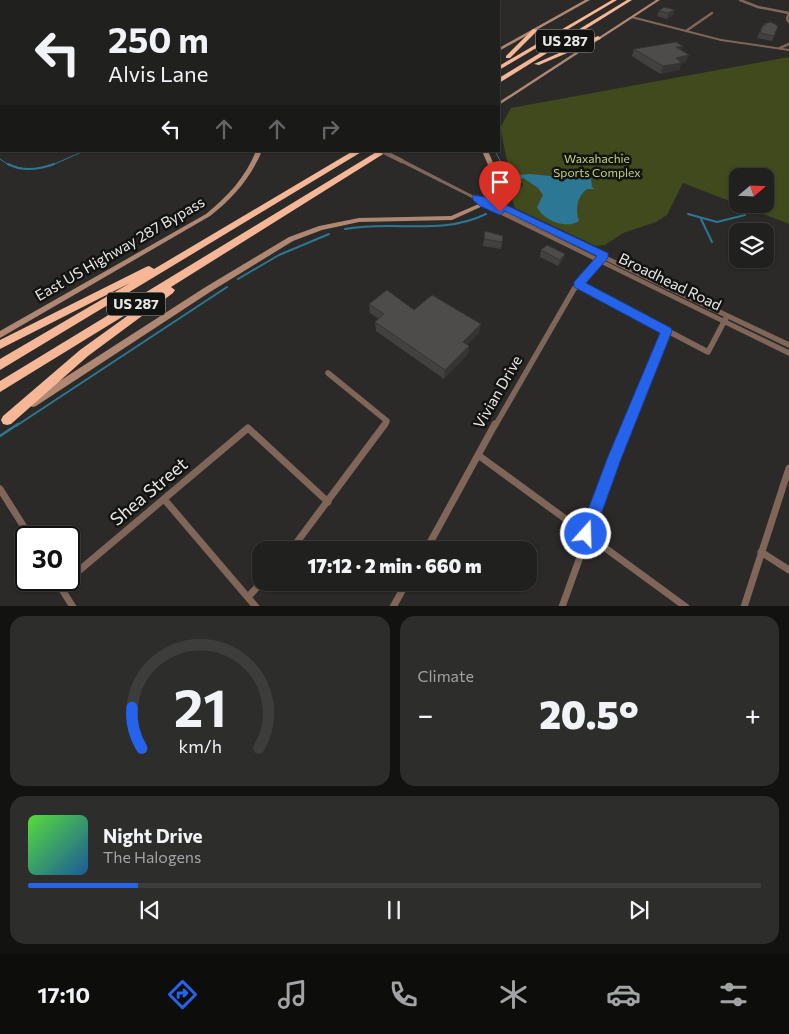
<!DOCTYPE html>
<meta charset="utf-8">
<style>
body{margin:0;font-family:Commissioner,sans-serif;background:#2d2d2b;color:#f1f3f6;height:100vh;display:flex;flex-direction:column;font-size:19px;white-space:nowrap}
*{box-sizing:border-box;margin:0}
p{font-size:16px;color:#a2a3a4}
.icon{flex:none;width:28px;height:28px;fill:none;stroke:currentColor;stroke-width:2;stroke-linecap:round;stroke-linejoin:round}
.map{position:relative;height:606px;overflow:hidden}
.side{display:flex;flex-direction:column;gap:10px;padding:10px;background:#121210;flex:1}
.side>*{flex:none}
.top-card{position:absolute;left:0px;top:0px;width:500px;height:152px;box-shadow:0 1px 4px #0004,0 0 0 1px #3d3e3c;background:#20201e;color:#f1f3f6;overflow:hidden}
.needle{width:32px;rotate:71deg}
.tools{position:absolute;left:729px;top:168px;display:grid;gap:10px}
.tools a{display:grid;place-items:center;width:45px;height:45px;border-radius:10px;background:#20201e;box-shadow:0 1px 4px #0004,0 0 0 1px #3d3e3c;font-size:25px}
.speed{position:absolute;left:15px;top:526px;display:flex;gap:10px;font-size:25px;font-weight:700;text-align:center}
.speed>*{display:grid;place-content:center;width:65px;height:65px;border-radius:50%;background:#20201e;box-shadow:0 1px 4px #0004,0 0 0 1px #3d3e3c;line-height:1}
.speed .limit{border:2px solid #111;border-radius:8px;background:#fff;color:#111}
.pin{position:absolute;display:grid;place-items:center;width:42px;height:42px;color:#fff;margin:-51px -21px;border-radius:50% 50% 50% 0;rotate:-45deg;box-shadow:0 0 5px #0007}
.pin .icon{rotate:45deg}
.me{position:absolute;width:55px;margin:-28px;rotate:20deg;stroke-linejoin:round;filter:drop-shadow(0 0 4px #0008)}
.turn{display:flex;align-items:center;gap:18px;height:105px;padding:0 25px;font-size:22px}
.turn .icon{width:65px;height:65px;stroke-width:2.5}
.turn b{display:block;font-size:35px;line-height:42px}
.lanes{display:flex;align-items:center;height:48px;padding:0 25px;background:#0003;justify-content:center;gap:25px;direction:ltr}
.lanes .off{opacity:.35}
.big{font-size:38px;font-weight:800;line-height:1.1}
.side .widget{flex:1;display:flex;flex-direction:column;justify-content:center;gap:8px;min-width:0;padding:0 18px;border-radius:15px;background:#2d2d2b}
.side .dial{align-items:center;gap:0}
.dial svg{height:130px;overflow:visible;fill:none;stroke:#3d3e3c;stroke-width:7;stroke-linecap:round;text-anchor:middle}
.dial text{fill:#f1f3f6;stroke:none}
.song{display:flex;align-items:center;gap:15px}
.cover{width:60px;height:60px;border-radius:8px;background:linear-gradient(135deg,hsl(110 70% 55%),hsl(210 70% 35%))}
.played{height:5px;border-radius:2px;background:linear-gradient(90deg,#2563eb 15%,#3d3e3c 15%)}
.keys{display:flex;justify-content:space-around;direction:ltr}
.heat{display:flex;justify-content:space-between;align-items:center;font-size:28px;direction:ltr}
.side .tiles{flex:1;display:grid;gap:10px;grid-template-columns:1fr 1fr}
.widget:last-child{grid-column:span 2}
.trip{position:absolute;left:252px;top:541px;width:285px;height:50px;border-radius:15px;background:#20201e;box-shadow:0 1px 4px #0004,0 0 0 1px #3d3e3c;font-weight:800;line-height:50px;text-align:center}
.tabs{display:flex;height:80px;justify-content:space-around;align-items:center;background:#0d0d0c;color:#a2a3a4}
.tabs .icon{width:35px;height:35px}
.tabs .selected{color:#2563eb}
.tabs b{font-size:22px;color:#f1f3f6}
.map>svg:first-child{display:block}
.green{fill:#404a1d;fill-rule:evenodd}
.water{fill:#2c7794}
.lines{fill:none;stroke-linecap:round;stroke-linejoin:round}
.stream-far2{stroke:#2c7794;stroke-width:1}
.stream-far1{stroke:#2c7794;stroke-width:2}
.stream{stroke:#2c7794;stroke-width:2.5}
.river{fill:#2c7794;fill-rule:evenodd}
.minor-far3{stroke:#7f6659;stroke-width:2.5}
.minor-far2{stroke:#7f6659;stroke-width:4.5}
.minor-far1{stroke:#7f6659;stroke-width:5.5}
.minor{stroke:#7f6659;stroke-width:7}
.tertiary{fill:#7f6659;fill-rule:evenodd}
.secondary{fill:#af8772;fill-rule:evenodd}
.motorway{fill:#f5b796;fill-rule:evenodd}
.tertiary-bridge{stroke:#7f6659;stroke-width:4.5}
.wall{fill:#434140}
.shaded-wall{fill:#373534}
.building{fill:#4e4c4a;stroke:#373534}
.route{fill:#2563eb;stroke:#184099}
.labels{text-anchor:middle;stroke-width:5;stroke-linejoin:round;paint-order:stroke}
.far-park-label{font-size:12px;fill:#bfd47d;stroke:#131312}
.shield{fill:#131312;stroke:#a9a8a7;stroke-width:1}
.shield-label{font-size:14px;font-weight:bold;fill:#e9e8e7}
.street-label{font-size:15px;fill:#e9e8e7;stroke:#131312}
.near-street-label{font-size:18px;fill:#e9e8e7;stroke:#131312}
</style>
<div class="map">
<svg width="789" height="607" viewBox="0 0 789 607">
<rect width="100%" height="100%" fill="#2b2a28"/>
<path class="green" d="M789,57V224L683,183L667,215L656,222L623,233L605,245L596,246L515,208L510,195L523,185L508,165L500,128L511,108ZM738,176H765V204H738Z"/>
<path class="water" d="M587,170L590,171L592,187L595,189H587C577,196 575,210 579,221C566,230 543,220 537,207L543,195L538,188L519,175L530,174L560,177Z"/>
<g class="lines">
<path class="stream-far2" d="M495,151L503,166
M0,159L10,166
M50,166L84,151"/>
<path class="stream-far1" d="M8,164C23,172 38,170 54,164
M508,178L524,177
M502,201L507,182L502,164
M688,214L717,222L745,215
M701,219L712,242
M345,229C393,220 441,236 486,214
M238,279L279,255L329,234
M16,426L227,287"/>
<path class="stream" d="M0,436L18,424"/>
<path class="river" d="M0,7H1V11H0Z"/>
<path class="minor-far3" d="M413,0L415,1
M740,0L758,7L789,13
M178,1L182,0
M226,1L230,0
M300,1L310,0
M789,13L787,19L789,22
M686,31L712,13
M780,48L789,44"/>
<path class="minor-far2" d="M581,281L604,255"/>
<path class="minor-far1" d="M578,284L708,352L726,318
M328,373L387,421L384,426
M495,426L574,289L582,280
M628,426L666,331"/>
<path class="minor" d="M478,455L686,607
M0,489L31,538
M164,499L256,607
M291,550L385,424
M426,550L495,424
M761,552L789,570
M69,579L248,428L328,502
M56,580L73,607
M248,597L262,582
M393,607L407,582
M562,607L628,424
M744,607L789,468"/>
<path class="tertiary" d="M73,0H77L79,1H75Z
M632,16L721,39L789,49V51L721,41L631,18Z
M400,160H404L480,199L484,198L789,342V348L483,202L789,350V356L481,205L474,199L400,162Z"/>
<path class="secondary" d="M585,0H590L499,51V48Z
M656,0H660L499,105V102Z
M256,151H262C250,179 233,198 210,216L0,338V331L206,214C228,196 245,178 256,151Z
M482,151H488L501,181L499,188L485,205L452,220L359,222L322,230L293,241L210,292L36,406L33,407L30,406L29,403L30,400L204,288L289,237L319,226L359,218L451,216L481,203L493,188L495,181Z"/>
<path class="motorway" d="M612,0H617L499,70V66Z
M627,0H632L499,83V78Z
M533,29L538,30L510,58H506V56Z
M598,36L601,38L600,39L539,65L534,64Z
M353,151H363L0,370V359L130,283L0,349V340L146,267L149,266L154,269Z
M378,151H388L171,287L175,290L173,293L88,356L11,424L7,425L3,424L1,420L3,416L80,350L148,301L0,392V381Z"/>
<path class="tertiary-bridge" d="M382,151L402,161"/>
</g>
<path class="wall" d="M664,7L673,15L667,19L657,16L659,11Z
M771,22L774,36L772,41L757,38L763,24Z
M634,49L681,50L686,62L681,63L679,70L660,74L632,56Z
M485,231L503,236L501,249L483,246Z
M541,250L563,260L558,266L540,257Z
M369,304L414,310L479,333L467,344L469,346L468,354L444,379L376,331L375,322L379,319L370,313Z"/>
<path class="shaded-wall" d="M675,10L673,15L667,19L668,13Z
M683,46L680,53L676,47Z
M689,55L686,62L681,63L679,70L660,74L663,66L676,58Z
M565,254L563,260L558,266L560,260Z
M481,324L479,333L462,350L463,342Z
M469,346L468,354L444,379L445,370Z"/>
<path class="building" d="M664,7L675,10L668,13L659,11Z
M771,22L778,26L774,36L760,33L763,25H766L763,24Z
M676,42L683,46L676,47L689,55L676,58L682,63L663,66L634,49Z
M485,231L503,236L502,242L484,239Z
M547,245L565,254L560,260L541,250Z
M387,290L414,310L432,295L481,324L463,342L469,346L445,370L375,322L384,314L369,304Z"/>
<path class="route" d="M473,195L491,198L608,253V258L586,283L671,328L672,331L621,459L594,534L592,540L586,542L581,540L579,534L607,459L660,333L574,287V282L597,256L505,211L500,215L480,206L473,200Z"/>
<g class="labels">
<g class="far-park-label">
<text x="597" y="163">Waxahachie<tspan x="597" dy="14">Sports Complex</tspan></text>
</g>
<g class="shield">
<rect x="536" y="29.5" width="58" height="23" rx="4"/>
<rect x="107" y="292.5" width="58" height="23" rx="4"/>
</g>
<g class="shield-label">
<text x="565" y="46">US 287</text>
<text x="136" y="309">US 287</text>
</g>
<g class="street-label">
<text transform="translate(120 249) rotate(-30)" y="5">East US Highway 287 Bypass</text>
<text transform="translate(670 282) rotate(26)" y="5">Broadhead Road</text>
<text transform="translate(498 392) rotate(-60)" y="5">Vivian Drive</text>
</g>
<g class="near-street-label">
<text transform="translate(149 492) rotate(-40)" y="6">Shea Street</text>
</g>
</g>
</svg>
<div class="tools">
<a><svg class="needle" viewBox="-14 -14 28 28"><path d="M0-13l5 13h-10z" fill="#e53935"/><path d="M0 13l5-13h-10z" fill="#a2a3a4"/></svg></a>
<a><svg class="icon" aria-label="layers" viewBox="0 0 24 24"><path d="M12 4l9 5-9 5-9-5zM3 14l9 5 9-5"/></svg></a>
</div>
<div class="speed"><div class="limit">30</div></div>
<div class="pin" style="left:500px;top:212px;background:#d93025"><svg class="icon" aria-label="arrive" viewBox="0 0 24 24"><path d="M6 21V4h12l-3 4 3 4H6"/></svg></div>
<svg class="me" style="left:586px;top:534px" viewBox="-20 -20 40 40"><circle r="17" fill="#2563eb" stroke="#fff" stroke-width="3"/><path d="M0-11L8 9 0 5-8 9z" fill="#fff"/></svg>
<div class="trip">17:12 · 2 min · 660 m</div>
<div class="top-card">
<div class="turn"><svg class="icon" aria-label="left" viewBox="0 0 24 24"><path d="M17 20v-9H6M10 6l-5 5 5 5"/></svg><div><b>250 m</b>Alvis Lane</div></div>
<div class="lanes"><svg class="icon" aria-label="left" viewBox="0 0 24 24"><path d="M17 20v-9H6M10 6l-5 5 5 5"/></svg><svg class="icon off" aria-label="ahead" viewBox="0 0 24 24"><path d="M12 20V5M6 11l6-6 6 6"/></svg><svg class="icon off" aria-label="ahead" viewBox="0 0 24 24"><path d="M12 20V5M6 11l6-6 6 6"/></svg><svg class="icon off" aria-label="right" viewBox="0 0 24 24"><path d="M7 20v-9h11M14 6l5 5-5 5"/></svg></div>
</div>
</div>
<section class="side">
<div class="tiles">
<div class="widget dial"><svg viewBox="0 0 100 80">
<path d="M14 69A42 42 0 1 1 86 69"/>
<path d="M14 69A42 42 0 0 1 8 44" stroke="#2563eb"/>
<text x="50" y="56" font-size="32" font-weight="700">21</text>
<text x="50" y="72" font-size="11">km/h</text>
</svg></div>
<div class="widget"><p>Climate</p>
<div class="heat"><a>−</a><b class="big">20.5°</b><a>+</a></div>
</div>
<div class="widget">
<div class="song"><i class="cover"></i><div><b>Night Drive</b><p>The Halogens</p></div></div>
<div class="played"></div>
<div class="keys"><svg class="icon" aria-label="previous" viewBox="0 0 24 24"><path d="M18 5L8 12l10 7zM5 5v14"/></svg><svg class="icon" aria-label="pause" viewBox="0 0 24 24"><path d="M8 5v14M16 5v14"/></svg><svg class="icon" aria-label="next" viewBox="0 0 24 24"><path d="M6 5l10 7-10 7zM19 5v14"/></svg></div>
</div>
</div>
</section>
<nav class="tabs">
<b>17:10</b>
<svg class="icon selected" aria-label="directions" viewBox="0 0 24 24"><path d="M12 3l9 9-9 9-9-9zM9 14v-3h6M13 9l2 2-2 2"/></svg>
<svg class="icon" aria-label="music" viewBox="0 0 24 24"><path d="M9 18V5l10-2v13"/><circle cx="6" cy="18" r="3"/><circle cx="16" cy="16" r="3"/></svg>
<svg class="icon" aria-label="phone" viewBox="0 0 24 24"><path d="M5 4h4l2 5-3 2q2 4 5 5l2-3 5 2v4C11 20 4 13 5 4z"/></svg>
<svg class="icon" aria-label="climate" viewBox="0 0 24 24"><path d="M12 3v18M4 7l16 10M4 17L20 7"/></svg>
<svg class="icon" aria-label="car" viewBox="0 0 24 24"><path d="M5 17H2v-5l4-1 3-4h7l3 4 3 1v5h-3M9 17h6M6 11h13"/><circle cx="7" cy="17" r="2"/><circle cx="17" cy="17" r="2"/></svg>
<svg class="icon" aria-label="filters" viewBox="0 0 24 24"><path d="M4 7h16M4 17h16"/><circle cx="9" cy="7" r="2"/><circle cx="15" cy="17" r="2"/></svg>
</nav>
